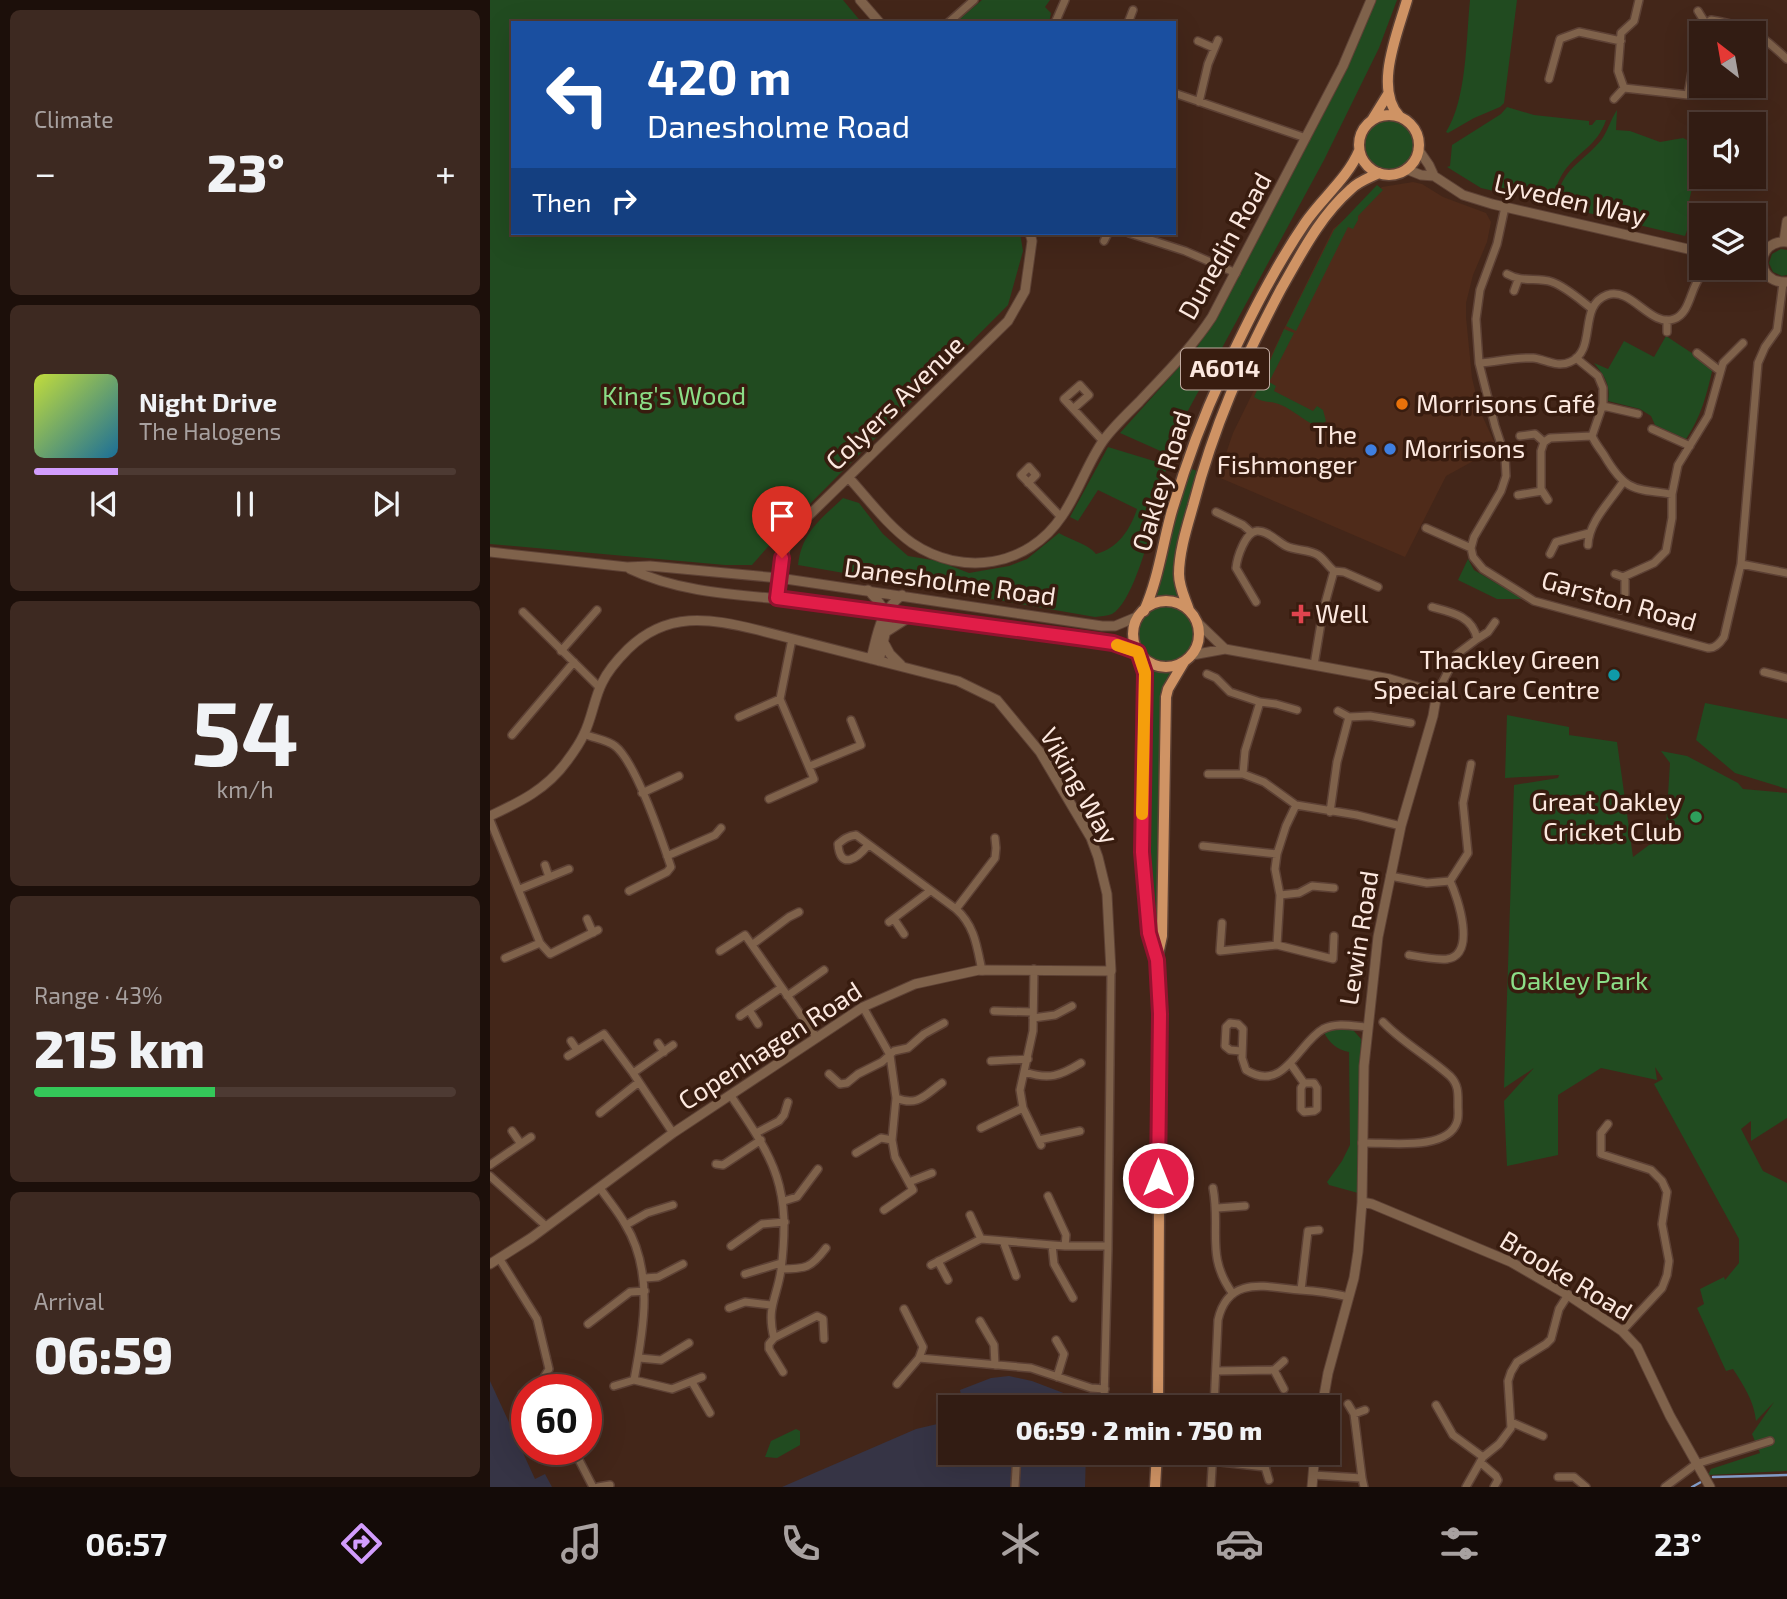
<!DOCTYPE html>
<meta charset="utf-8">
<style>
body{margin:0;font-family:"Exo 2",sans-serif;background:#3d2921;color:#f1f3f6;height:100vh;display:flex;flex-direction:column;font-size:26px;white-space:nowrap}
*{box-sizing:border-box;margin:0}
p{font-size:23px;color:#a8a1a0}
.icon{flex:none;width:38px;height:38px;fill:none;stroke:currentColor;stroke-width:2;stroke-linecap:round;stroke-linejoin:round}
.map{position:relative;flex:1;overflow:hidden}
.sheet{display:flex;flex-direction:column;gap:10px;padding:10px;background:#1c0f0a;width:490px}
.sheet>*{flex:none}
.top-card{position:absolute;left:21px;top:21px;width:665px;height:214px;border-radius:0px;box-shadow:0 7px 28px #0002,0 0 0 2px #4d3a33;background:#1a4fa0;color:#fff;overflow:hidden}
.needle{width:46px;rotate:329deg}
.fabs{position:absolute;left:1199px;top:21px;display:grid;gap:14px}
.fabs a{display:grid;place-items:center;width:77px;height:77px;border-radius:0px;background:#321c13;box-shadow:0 7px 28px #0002,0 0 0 2px #4d3a33;font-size:35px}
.speed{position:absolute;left:21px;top:1374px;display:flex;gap:14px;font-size:35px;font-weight:700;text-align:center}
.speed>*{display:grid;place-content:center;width:91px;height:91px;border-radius:50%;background:#321c13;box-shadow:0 7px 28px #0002,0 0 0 2px #4d3a33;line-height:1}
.speed .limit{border:10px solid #d22;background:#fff;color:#111}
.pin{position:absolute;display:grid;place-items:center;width:60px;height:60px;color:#fff;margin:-72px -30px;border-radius:50% 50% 50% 0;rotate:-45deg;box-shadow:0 0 7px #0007}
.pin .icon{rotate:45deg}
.me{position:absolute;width:77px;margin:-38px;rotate:0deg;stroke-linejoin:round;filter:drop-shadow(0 0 5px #0008)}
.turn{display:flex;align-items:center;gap:24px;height:147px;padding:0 21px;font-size:32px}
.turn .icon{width:91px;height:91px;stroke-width:2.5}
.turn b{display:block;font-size:49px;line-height:60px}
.then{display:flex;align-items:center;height:66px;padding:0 21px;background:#0003;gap:14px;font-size:26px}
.big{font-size:52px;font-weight:800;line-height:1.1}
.sheet .tile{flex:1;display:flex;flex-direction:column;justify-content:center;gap:10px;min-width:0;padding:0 24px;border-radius:10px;background:#3d2921}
.sheet .dial{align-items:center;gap:0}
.dial b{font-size:91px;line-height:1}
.song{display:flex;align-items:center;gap:21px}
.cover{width:84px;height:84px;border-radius:10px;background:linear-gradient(135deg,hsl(70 70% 55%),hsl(200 70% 35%))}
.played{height:7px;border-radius:4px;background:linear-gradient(90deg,#d29dfd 20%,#4d3a33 20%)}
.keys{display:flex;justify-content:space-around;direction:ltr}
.heat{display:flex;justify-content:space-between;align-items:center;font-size:38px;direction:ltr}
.charge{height:10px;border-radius:5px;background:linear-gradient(90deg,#34c759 43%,#4d3a33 0)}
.trip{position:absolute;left:448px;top:1395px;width:402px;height:70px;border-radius:0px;background:#321c13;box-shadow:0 7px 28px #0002,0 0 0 2px #4d3a33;font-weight:800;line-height:70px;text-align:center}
.tabs{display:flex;height:112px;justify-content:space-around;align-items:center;background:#140b08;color:#a8a1a0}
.tabs .icon{width:49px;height:49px}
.tabs .current{color:#d29dfd}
.tabs b{font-size:32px;color:#f1f3f6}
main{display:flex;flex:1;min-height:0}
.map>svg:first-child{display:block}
.built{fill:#4f2b1a}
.industrial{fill:#363445}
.green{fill:#214b20}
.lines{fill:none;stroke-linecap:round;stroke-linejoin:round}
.stream{stroke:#819bc6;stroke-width:2.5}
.minor-casing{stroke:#5d4135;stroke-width:10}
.tertiary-casing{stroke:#5d4135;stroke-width:11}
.primary-casing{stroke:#5d4135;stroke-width:13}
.minor{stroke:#7f624b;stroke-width:7}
.tertiary{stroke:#7f624b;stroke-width:9}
.primary{stroke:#cf9364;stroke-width:10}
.route-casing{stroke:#92132f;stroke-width:18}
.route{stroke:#e11d48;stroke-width:12}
.slow{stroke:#f59e0b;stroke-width:12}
.food-dot{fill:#e8710a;stroke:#381c0f;stroke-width:2.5}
.shop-dot{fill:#3f7fe0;stroke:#381c0f;stroke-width:2.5}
.health-dot{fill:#e0444e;stroke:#381c0f;stroke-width:2.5}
.culture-dot{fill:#0f9aa8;stroke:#381c0f;stroke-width:2.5}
.leisure-dot{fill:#2e9e5b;stroke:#381c0f;stroke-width:2.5}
.labels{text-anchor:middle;stroke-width:7;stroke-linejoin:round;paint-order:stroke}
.shield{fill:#381c0f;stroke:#c1aba1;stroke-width:2}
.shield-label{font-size:24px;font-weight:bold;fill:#fce8df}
.street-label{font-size:26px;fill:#fce8df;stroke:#381c0f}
.park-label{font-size:26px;fill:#8bde87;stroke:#381c0f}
.poi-label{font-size:26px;fill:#fce8df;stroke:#381c0f;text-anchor:start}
</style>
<main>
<section class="sheet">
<div class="tile"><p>Climate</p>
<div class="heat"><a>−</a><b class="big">23°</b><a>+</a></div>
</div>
<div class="tile">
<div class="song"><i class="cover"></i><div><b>Night Drive</b><p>The Halogens</p></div></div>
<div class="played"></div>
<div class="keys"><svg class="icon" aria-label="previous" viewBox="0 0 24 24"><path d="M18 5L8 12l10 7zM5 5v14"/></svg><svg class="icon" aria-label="pause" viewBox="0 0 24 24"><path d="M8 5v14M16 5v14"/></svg><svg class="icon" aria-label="next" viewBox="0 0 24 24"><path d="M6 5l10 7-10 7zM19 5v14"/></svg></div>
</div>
<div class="tile dial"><b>54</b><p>km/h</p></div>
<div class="tile"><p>Range · 43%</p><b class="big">215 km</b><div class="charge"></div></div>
<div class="tile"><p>Arrival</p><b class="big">06:59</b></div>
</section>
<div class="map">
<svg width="1297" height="1487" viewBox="0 0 1297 1487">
<rect width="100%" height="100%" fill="#432619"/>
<path class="built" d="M923,182L932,184L953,197L996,213L1001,222L997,242L983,275L976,303V317L982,378L990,411L1007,448L956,476L915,557L728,477L743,433L843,229L892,187Z"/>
<path class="industrial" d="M519,1376L542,1381L597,1402V1407H473L470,1390L501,1378Z
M0,1381L45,1479L55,1474L62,1487H0Z
M460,1421V1452L596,1453L595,1487H292L426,1429Z"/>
<path class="green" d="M0,0H353L372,23H23V233H530L533,251L518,305L283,541L262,565H235L0,544Z
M492,0H560L555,7L561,13L559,23H465Z
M886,0H907L889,48L834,160L675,453L630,433L708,346L780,216L853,77Z
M980,0H1027L1014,103L1010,107L984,118L958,133L956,132C977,99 976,39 980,0Z
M1017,107L1044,115L1099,121V125H1102L1106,120H1116C1107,146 1090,150 1075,170C1067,181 1064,193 1062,206L1032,197L1031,193L1027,192L1025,196L991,188L957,167L960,166L962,145L1011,114Z
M1127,110L1126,130L1140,131L1170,142L1193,138L1211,147C1211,168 1204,178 1200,197C1196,211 1201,223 1195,236L1065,205C1073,165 1090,166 1112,139C1118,130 1121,119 1127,110Z
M874 145a25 25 0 1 1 50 0a25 25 0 1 1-50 0Z
M887,185L893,190L868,216V220L863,229L858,227L806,331L796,326L844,230Z
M1291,249L1297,250V275L1292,276L1283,272L1279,263L1282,254Z
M794,329L804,333L779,382L786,386L784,391L823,411L827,406L833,410L836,421L830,427C821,426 802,409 791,405C780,400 775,404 764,397Z
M1176,336L1223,367C1217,394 1211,417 1196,439L1165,425L1161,416L1150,409L1118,401C1121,385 1114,375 1104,363L1118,369L1134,341L1164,357Z
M618,447L677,465C670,495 648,600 622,614C617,616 610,616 605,617L308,565C312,532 330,520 353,498L369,503L393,534L418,556L448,561L479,573L519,566L537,559L569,533C582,541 597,543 606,554C628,548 640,530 647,509L608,490L588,521L580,517Z
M699,468L707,471L689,546L690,599L674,595L666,599L674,571L683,524Z
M978,559L984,570L1033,599H1007L968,580Z
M649 634a28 28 0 1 1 56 0a28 28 0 1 1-56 0Z
M659,669L682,671L671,694L666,948L658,888L656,837Z
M1215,703L1297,719V789L1245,773L1206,740Z
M1017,715L1079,727V735L1127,742L1143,857L1167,839L1176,827L1180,763L1171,751L1197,756L1248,783L1253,789L1297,793V1118L1261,1141V1121L1251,1129L1273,1171L1297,1183V1471L1218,1475L1221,1469L1270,1453L1262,1434L1284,1402L1266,1421C1264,1401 1254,1386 1243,1369L1236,1371L1207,1308L1214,1304L1210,1289L1234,1277L1235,1280L1249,1263V1239L1164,1084L1173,1079L1165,1067L1167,1080L1111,1068L1068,1095V1155L1017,1166L1014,1101L1044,1068L1014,1088L1024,785L1068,778L1069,775L1015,778Z
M844,1029L863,1030L871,1039L868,1193L839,1185L837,1182L852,1161L860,1145L859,1052C847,1050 840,1043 834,1033Z
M306,1429L310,1431V1445L287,1458L275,1457L281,1441Z"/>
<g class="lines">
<path class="stream" d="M1223,1477L1297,1475
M1202,1487L1211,1482"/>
<defs>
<path id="minor" d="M1149,0L1144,21L1131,33L1128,71L1134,88L1198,95L1209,30L1221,20C1261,27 1267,31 1297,59
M1208,11L1216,24
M458,23L484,0
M565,23L575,0
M638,23L643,10
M708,41L724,48
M1059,79L1070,39L1089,32L1131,41
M684,93L816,138
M1124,99L1134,88
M709,102L718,64L728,40
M1015,207L1007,244L990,290L986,319L989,363L1005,426L1015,456L1016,476L1011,491L984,537L981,548L983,557L993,569L1044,601L1218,648C1225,649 1230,643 1234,637L1251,564L1268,363L1275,347L1287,330L1293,283
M639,233L695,251L746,273
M614,241L618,233
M1017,274C1033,283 1046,277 1062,282C1076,287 1089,299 1101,308
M1024,291L1028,280
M1177,320V332
M1207,353L1230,371
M989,363C1007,362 1025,357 1043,358C1055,359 1067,368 1080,362C1108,350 1087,306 1117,295C1141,286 1161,328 1184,319C1201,313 1200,287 1212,274
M1113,406L1148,414
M583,409L599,395L590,385L574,399L613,441
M1162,429L1200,446
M1030,436L1045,434L1054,442
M1102,436C1105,443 1110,449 1114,455C1135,491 1143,489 1182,494
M538,483L546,475L539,467L531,475L571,517
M1028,495L1052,491
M1058,500L1051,489V451L1054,442L1060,438L1102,436L1113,404V388L1108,376L1086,358
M726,512L753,525L762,533
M936,528L981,548
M1098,545C1099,521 1120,502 1133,482
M1060,554L1066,542L1099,533
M1251,564L1297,573
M844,571L854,572L888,587
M1125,574L1133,577L1164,563L1176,551L1182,518V494L1188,465L1218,416L1233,363L1253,343
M766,602L746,568C747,558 755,532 767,531C777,530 788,542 796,546C806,551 819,549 828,555C834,559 838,566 844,571L833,611L824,665
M942,607C961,612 983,616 987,639L967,654L947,693
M1130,610L1135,594V577
M33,612L110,688
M987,639L998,632L1005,622
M71,651L107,610
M1274,672L1297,678
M717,674L726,678L740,692L770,702
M848,711L859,717
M249,717L290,699
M94,734C103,738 118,740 125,746C146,762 172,840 181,867L177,872L139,891
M22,735L84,662
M320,766L371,745L361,720
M718,774H753L774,782L806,805L867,815L911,826
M753,774L755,751L770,702L786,704L807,710
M152,793L189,776
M279,799L324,779L290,699L302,639
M840,812L847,762L859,717L880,716L921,723
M0,820L50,943L60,954L108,930
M378,845C368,858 350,871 348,844C354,839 358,836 366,835L466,909C485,926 487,947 492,971
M713,846L787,854
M177,856L225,835L231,828
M55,865L59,877
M900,876L937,883L960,881
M30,889L79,869
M790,895L809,893L822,886L844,888
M466,909L505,858L506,848L505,838
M97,919L103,933
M404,919L414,934
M399,922L440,891
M732,923L730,951L787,945L843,959L844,936
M263,944L299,917L309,912
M787,945L790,895L785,869L787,854L796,826L806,805
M230,951L255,935L327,1038
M919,955C930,957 946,960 957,959C987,955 968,898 960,881L978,853L973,803L981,764
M15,958L50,943
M544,969L543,1031L530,1090L533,1108L551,1145
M297,996L334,970
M373,1007L400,1055L406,1098L402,1140L405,1157L423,1190L394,1210
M259,1010L268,1024
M504,1011L542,1012
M250,1016L291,988
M543,1018L565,1015L582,1006
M81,1041L87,1050
M168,1043L174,1052
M751,1051L740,1050L735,1046L736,1027L740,1023L748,1024L753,1029L752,1058L756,1070C794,1094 808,1043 833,1029C847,1022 863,1026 877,1027
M78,1056L114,1034L143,1073L183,1133
M501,1061L538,1059
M800,1063L814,1083H824L827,1088V1109L824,1111L814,1112L811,1109V1088L814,1083
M535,1072C559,1080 570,1076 591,1063
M143,1073L183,1045
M339,1074L350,1084L357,1083L368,1074L392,1062L404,1051L418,1048L434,1034L454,1023
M241,1096C286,1162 301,1187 291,1270C287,1298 276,1307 284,1338
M406,1098C428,1107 435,1095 452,1083
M110,1113L149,1082
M1118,1124L1111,1133V1154L1161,1170L1172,1181L1177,1192L1172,1224L1179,1261L1177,1275L1172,1288L1132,1331
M491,1128L533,1108
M22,1131L31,1144
M266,1133L289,1121L294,1115L298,1102
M549,1140L590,1131
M872,1143C896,1142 957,1152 967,1122C969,1117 968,1111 968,1106C968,1094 969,1085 960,1076C938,1056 913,1043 893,1022
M366,1153L391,1138L402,1140
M226,1164L233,1165L271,1140
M0,1165L41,1137
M0,1176L56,1226
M419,1182L442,1173
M110,1188C118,1200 128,1211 135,1224C164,1271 154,1328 144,1380L182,1389L212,1377
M723,1188C731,1230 715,1256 743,1294
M558,1196L576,1235L575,1246
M294,1201L307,1197L328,1169
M727,1208L755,1206
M480,1215L491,1239
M136,1225L157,1213L183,1205
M818,1231L829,1230
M513,1241L526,1276
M562,1245L564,1264L583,1298
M241,1246L272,1224L295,1222
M9,1258L47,1319L59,1369L51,1382L39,1390
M448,1261L458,1280
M441,1265L491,1239L575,1246H618
M291,1269C316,1269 321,1268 336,1248
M255,1274L291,1263
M155,1278L168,1277L193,1264
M811,1290L818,1231
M239,1308L255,1302L281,1305
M490,1321L504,1345L505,1365
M98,1324L140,1292L155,1291
M566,1340L574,1354L567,1377
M149,1358L171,1360L199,1343
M429,1358L541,1368L601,1388L615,1389
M784,1370L794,1389
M726,1371L784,1370L794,1361
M293,1372L279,1349V1344L284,1338L327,1316L333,1319L334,1339
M202,1382L220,1413
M407,1384L429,1358L433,1347L414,1309
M124,1386L144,1380
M37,1391L32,1394L28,1408L37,1427
M614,1401L618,1249L621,971
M858,1404L864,1414L872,1478
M946,1405L963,1435L993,1457
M724,1407L728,1320C738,1275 776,1287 810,1290C827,1291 842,1293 859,1297
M864,1414L875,1410
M1021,1422L1053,1436
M57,1449L74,1450L88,1458L103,1487
M722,1461L775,1467
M990,1462L1006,1476L1008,1480L1004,1487
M775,1467L779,1480
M775,1467L782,1457
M823,1475L872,1478L874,1487
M1068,1477H1084L1096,1487
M721,1485L723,1452
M108,1487L120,1485
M525,1487L527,1452
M976,1487L993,1457L1009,1444L1021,1428L1018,1381L1021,1372L1027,1362L1056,1344L1061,1339L1069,1309L1078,1295
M1175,1487L1206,1464L1280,1441"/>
<path id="tertiary" d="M370,0L390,23
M928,149L939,165L944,176
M916,169L931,175L944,176L973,195L1002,204L1211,252
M1294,241L1297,221
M1297,242C1265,239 1264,284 1297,282
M359,478C379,500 398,526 422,543C472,577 538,567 572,516C588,493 597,464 613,441C623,427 637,414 649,402C675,374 701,349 722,317L853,66L881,0
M0,552L137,567L160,566L289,578L612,626H625L649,616
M140,569C194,595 260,595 319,602C411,614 503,626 595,639L623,643L648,652
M378,590L388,601L399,617L389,661
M287,599L296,543L306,528L518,321L535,291L542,241L540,233
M707,622L735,649
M396,632L421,616
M393,641L400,654L411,665
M702,655L735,649L900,679L947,693L943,716L911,826L888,937L874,1066L872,1202L868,1252L864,1278L838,1373L832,1407
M381,659C388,632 389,613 412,595
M0,816C30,802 57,789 77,761C83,753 90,743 94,734C102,718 104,699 112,683C118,670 127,660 138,649C177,611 219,618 268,630L468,681L507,700L550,752L601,838L608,857L617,894L621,971L489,970L425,984L373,1007L183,1133L41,1238L0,1264
M872,1202L882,1204L1021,1262L1078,1295L1132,1331L1147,1347L1180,1416L1220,1487
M822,1487L825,1452"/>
<path id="primary" d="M869 145a30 30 0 1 1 60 0a30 30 0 1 1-60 0Z
M910,117C883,89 908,32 917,0
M882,120L898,94
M643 634a33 33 0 1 1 66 0a33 33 0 1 1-66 0Z
M699,610C695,598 689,587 689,574C689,552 697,527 703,506C724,425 752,363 791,289C811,254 830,216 861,189C869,181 879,178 889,173
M654,611C668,580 672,547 681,514C695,466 712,419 733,374C757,323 783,270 815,223C832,198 857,179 869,151
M651,656L655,685L652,852L659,933L667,959L670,1014L668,1407
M667,959L672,936L676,697L678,689L694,662
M665,1487L667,1452"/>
</defs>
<use href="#minor" class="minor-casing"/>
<use href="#tertiary" class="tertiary-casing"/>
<use href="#primary" class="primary-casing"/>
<use href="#minor" class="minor"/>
<use href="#tertiary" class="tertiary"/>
<use href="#primary" class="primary"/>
</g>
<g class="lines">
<defs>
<path id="route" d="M292,558L287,598L595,639L623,643L648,652L655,673L652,852L659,933L667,960L670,1014L668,1178"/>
</defs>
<use href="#route" class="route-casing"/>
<use href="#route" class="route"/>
<path class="slow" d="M627,645L648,652L655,673L652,814"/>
</g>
<circle class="food-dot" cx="912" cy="404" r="7"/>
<g class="shop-dot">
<circle cx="900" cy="449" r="7"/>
<circle cx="881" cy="450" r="7"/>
</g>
<path class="health-dot" d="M807.5 603.5h7v7h7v7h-7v7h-7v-7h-7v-7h7z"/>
<circle class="culture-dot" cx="1124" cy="675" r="7"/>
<circle class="leisure-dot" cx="1206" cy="817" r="7"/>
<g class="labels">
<rect class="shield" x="691" y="348.5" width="88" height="41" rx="5"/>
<g class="shield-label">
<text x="735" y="377">A6014</text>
</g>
<g class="street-label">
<text transform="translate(1080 200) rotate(13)" y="9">Lyveden Way</text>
<text transform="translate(735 246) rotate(-61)" y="9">Dunedin Road</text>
<text transform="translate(405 403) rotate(-44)" y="9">Colyers Avenue</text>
<text transform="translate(672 481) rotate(-73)" y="9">Oakley Road</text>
<text transform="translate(460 582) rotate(8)" y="9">Danesholme Road</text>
<text transform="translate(1129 601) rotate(16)" y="9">Garston Road</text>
<text transform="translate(589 786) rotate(60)" y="9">Viking Way</text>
<text transform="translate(869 938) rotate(-81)" y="9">Lewin Road</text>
<text transform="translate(280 1046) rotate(-33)" y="9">Copenhagen Road</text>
<text transform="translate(1076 1276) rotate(31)" y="9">Brooke Road</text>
</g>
<g class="park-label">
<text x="184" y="405">King's Wood</text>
<text x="1089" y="990">Oakley Park</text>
</g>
<g class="poi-label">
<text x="926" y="413">Morrisons Café</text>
<text x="867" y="444" text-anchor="end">The<tspan x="867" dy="30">Fishmonger</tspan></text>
<text x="914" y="458">Morrisons</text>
<text x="825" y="623">Well</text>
<text x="1110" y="669" text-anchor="end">Thackley Green<tspan x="1110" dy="30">Special Care Centre</tspan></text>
<text x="1192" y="811" text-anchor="end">Great Oakley<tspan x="1192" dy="30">Cricket Club</tspan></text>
</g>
</g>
</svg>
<div class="fabs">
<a><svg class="needle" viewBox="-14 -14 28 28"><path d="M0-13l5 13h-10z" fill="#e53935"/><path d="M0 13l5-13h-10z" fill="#a8a1a0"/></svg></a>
<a><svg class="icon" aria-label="sound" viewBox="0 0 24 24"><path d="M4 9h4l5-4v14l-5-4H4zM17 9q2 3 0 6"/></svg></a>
<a><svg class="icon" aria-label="layers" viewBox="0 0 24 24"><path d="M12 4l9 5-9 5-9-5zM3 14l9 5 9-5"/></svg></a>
</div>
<div class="speed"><div class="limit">60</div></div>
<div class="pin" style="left:292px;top:558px;background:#d93025"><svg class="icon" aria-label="arrive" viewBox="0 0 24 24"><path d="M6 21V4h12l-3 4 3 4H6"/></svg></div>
<svg class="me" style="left:668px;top:1178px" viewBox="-20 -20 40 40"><circle r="17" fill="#e11d48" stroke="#fff" stroke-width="3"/><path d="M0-11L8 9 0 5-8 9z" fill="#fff"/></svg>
<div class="trip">06:59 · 2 min · 750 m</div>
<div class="top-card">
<div class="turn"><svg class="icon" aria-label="left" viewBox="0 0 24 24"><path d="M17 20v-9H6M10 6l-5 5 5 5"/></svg><div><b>420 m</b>Danesholme Road</div></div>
<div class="then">Then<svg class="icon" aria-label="right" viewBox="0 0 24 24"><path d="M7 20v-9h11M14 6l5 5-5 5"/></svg></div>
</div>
</div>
</main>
<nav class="tabs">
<b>06:57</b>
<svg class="icon current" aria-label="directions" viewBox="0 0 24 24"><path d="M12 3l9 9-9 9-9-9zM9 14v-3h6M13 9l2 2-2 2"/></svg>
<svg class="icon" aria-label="music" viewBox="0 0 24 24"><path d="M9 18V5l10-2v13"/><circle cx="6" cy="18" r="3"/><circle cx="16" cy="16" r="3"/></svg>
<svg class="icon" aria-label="phone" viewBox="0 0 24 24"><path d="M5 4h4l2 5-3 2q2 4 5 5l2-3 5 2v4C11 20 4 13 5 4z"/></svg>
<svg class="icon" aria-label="climate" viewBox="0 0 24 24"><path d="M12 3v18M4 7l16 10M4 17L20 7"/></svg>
<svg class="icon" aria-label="car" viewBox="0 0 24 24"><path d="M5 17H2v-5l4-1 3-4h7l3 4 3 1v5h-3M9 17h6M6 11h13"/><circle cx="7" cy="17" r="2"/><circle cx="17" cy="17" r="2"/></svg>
<svg class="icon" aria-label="filters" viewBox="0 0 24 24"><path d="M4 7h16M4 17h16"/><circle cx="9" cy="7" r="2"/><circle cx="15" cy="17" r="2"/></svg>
<b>23°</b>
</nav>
